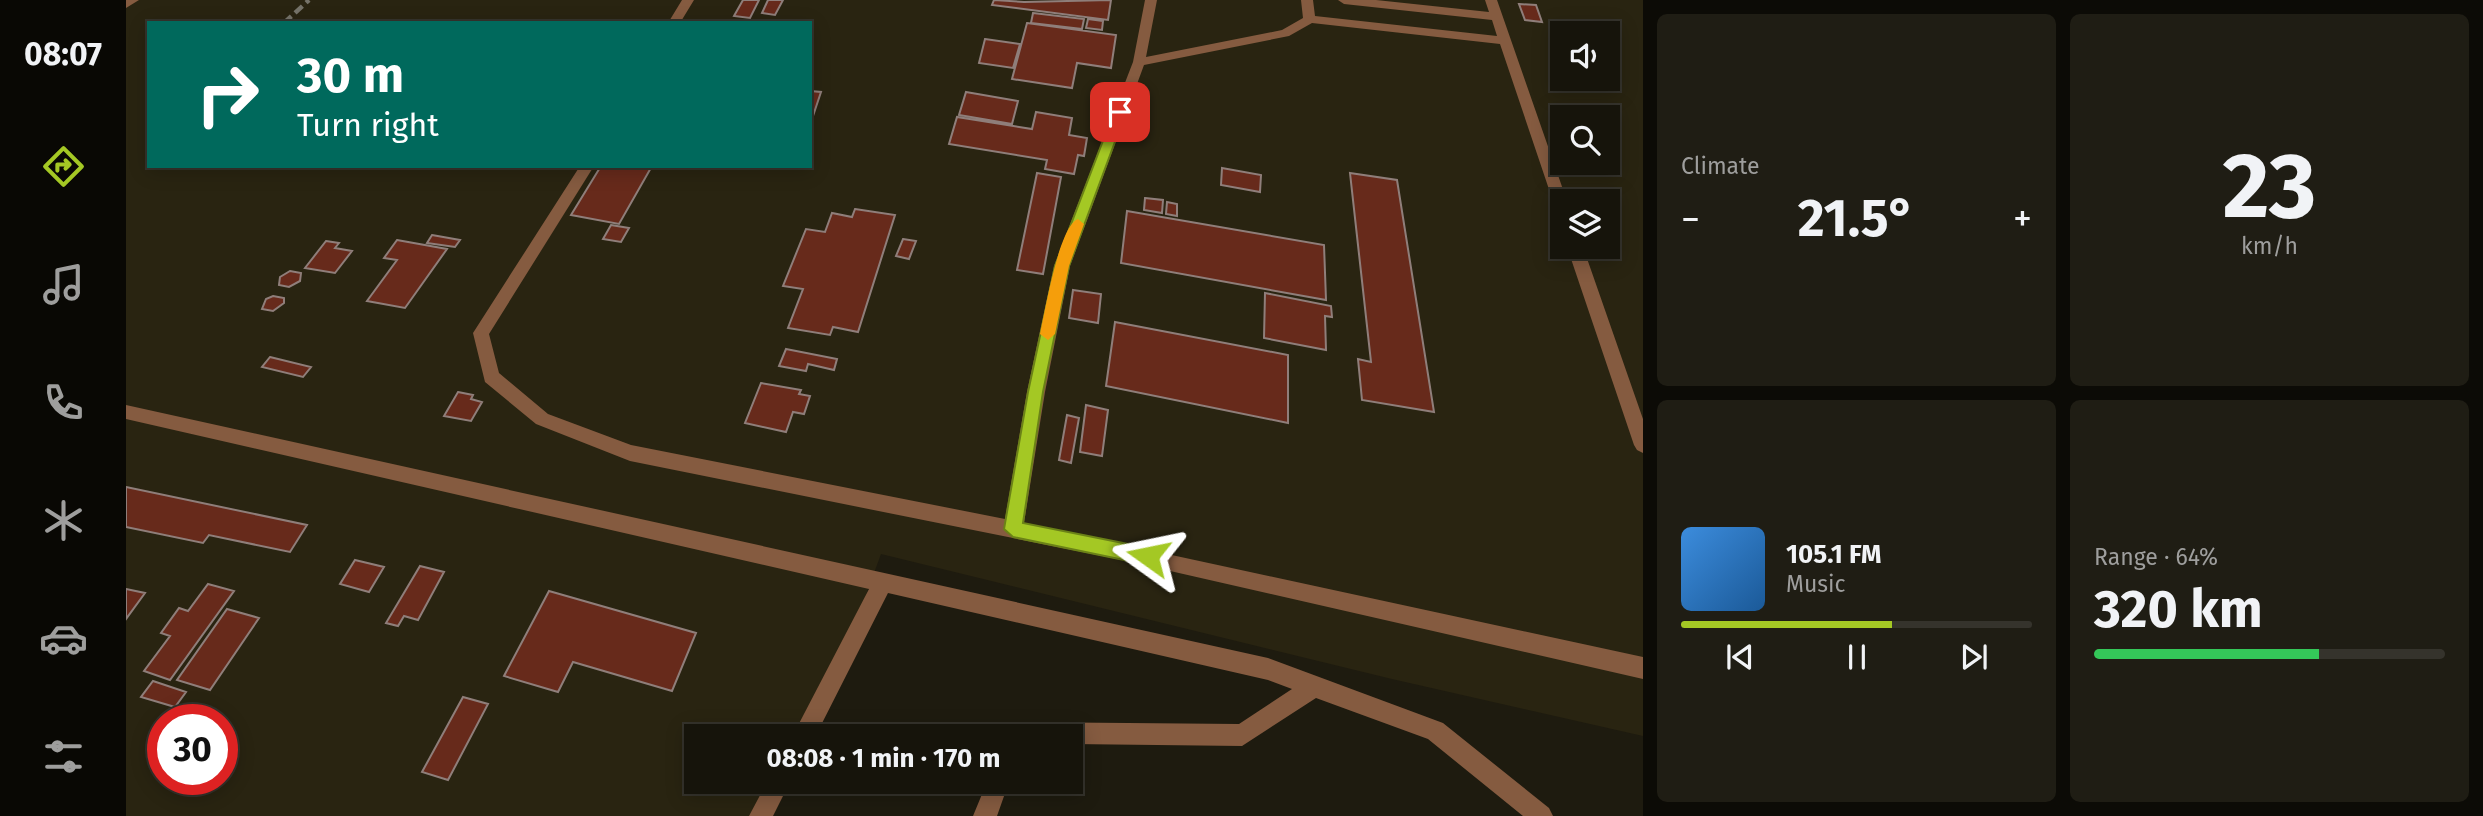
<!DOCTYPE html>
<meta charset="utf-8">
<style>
body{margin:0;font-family:"Fira Sans",sans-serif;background:#1f1d14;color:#f1f3f6;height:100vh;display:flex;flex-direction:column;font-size:26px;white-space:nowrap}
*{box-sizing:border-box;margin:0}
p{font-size:23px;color:#9e9e9d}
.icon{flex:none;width:38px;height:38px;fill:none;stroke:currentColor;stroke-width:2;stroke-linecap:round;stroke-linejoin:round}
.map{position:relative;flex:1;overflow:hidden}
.panel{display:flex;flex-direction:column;gap:14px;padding:14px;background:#0c0b06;width:840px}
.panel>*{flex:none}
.top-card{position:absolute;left:21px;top:21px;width:665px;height:147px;border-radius:0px;box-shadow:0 4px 18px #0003,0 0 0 2px #35332c;background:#00695c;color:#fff;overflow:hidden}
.buttons{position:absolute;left:1424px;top:21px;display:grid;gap:14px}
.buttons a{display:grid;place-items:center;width:70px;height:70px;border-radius:0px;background:#16140b;box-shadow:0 4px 18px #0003,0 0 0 2px #35332c;font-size:35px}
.speed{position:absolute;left:21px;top:704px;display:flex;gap:14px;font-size:35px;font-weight:700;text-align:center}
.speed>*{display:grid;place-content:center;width:91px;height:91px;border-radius:50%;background:#16140b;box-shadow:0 4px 18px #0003,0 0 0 2px #35332c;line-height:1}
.speed .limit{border:10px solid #d22;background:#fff;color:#111}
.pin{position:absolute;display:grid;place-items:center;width:60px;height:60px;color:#fff;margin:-30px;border-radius:14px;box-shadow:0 4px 10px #0006}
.me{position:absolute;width:77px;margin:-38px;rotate:282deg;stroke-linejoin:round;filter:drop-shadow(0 0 5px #0008)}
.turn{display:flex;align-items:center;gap:24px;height:147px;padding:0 35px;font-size:32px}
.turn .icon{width:91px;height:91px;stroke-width:2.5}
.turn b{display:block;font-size:49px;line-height:60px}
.big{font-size:52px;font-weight:700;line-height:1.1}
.panel .tile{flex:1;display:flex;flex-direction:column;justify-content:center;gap:10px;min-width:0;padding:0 24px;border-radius:10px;background:#1f1d14}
.panel .dial{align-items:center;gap:0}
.dial b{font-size:91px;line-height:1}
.song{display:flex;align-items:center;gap:21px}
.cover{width:84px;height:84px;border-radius:10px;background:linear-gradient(135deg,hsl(210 70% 55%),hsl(210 70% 35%))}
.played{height:7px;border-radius:4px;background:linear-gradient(90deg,#a4c824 60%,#35332c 60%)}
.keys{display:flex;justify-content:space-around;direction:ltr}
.heat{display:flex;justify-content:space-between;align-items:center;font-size:38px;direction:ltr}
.charge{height:10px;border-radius:5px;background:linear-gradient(90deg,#34c759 64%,#35332c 0)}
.panel .tiles{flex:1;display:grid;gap:14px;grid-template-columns:repeat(2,1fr)}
.trip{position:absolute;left:558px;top:724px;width:399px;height:70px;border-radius:0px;background:#16140b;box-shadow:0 4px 18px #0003,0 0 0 2px #35332c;font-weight:700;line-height:70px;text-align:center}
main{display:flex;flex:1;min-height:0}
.tabs{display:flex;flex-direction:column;width:126px;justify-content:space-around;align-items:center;background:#090804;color:#9e9e9d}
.tabs .icon{width:49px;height:49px}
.tabs .on{color:#a4c824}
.tabs b{font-size:32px;color:#f1f3f6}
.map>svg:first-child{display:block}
.built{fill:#292411;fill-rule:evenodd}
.building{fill:#672a1b;stroke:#8f7e7a;stroke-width:2}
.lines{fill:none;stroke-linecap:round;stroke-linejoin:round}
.minor{fill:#855b40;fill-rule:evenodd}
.rail{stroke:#757369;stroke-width:4.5;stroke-dasharray:10 5;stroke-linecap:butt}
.route{fill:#a4c824;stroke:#6b8217;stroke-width:2}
.slow{fill:#f59e0b}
</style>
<main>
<nav class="tabs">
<b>08:07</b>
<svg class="icon on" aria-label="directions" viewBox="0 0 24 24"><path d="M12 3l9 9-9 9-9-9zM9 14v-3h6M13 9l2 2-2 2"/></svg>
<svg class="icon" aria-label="music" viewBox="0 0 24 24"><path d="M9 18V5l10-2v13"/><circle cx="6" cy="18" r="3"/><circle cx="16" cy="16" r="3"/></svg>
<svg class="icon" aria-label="phone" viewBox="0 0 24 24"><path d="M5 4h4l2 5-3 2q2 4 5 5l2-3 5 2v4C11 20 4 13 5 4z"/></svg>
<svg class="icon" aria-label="climate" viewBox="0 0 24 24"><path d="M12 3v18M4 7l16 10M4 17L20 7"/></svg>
<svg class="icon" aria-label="car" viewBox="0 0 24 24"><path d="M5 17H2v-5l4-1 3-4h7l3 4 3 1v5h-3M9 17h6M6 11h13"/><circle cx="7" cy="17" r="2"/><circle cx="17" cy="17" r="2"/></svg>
<svg class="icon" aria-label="filters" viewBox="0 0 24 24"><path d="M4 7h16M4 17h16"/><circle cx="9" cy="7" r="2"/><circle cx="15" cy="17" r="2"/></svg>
</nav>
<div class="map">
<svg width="1517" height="816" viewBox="0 0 1517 816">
<rect width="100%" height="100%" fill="#1e1b0f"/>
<path class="built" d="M0,0H1517V736L1266,679L755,554L688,737H570V782H663L643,816H0ZM23,23H684V166H23ZM1437,33H1482V79H1437ZM1437,117H1482V163H1437ZM1437,201H1482V247H1437ZM37,719H96V779H37Z"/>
<path class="building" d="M617,0H633L624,18L608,16Z
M642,0H657L649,15L636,13Z
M868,0L898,2L985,0L982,20L866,5Z
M1393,4L1410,5L1416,22L1399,20Z
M907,13L958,19L956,29L905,23Z
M962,19L977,21L976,30L960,28Z
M901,23L990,35L985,68L951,63L946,88L886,79Z
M859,39L894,44L887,68L853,63Z
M684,91L695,92L687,116H684Z
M840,92L892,101L886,124L833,115Z
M910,112L946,118L943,135L961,138L958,156L952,155L948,174L919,169L921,160L823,144L831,117L906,129Z
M475,166H526L493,224L445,215Z
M1096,168L1135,175L1134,192L1095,185Z
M911,173L935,177L917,274L891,270Z
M1224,173L1271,180L1308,412L1236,400L1232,359L1245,362Z
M1019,198L1037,200L1036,213L1018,210Z
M1041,202L1051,204V216L1040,214Z
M729,209L769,215L732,332L707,327L704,335L662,328L677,289L657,286L680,229L699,232L706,213L726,217Z
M1001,211L1198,245L1200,300L995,263Z
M485,225L503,228L495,242L477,239Z
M306,235L334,240L329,247L301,243Z
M777,239L790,241L783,259L770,256Z
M271,240L321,249L279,308L241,301L271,260L258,258Z
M200,241L213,243L209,248L226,251L209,273L179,268Z
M164,271L175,273L174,281L163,287L153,285L154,277Z
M947,290L975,294L972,323L943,318Z
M1139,293L1205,306L1206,317L1199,316L1200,350L1138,338Z
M147,296L158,298V303L147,311L136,309L140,299Z
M989,322L1162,355V423L980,386Z
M660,349L711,359L708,370L682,364L680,371L653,366Z
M144,357L185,367L177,377L136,367Z
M635,383L675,390L673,394L684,396L678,414L667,412L660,432L619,423Z
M332,392L347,395L345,399L356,402L345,421L318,416Z
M960,405L982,410L976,456L954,452Z
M941,415L953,418L945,463L933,460Z
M0,487L181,525L164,552L83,535L77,543L0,527Z
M229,560L258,567L243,592L214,584Z
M294,566L318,572L292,620L278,616L272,626L260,623Z
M82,584L108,591L44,680L18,671L44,636L35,633L53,608L62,611Z
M0,589L19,593L0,619Z
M423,591L570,633L546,691L447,662L432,692L378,676Z
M101,609L133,618L84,690L51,680Z
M27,681L60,692L49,707L15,697Z
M337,697L362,704L322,780L296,772Z"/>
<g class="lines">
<path class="minor" d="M0,0H13L0,8Z
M556,0H568L554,23H542Z
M1019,0H1031L1020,57L1156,30L1177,18L1175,0H1187L1189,16L1371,36L1366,20L1218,4L1212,0H1250L1363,12L1359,0H1371L1441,201H1437V217L1432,216L1374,44L1186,23L1163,36L1018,65L944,266L919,392L898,523L1517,657V679L996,560L504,461L410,424L359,382L347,333L454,166H468L363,334L373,373L422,414L505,445L879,519L901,392L928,266L1007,62Z
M1441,247H1457L1517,419V453L1511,450L1508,445Z
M0,405L1142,658L1317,723L1423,808L1427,816H1397L1302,739L1190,698L1116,746L945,744V737H877L881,725L889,722L1113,724L1166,689L1142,680L762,593L689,737H666L743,589L0,419Z
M641,782H664L647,816H623Z
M861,782H883L871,816H847Z"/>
<path class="rail" d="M158,23L183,0"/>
</g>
<path class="route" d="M994,108L1000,112L943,266L917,392L897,523L1022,548L1028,551L1031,556L1028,562L1022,565L887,537L878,529L902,392L929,266L988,112Z"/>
<path class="slow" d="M952,219L958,224L943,266L929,334L922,340L914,334C919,312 933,226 952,219Z"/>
</svg>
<div class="buttons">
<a><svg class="icon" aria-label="sound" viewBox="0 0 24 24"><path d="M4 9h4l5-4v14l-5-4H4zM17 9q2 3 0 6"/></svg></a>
<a><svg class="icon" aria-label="search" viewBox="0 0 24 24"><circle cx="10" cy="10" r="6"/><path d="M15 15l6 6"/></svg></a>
<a><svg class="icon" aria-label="layers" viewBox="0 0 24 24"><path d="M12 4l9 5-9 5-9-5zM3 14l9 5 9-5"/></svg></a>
</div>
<div class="speed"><div class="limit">30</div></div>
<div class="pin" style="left:994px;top:112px;background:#d93025"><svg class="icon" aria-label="arrive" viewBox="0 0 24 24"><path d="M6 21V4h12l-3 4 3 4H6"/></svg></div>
<svg class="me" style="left:1022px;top:556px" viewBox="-20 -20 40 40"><path d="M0-17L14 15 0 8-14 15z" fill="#a4c824" stroke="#fff" stroke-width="4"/></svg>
<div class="trip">08:08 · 1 min · 170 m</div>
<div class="top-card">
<div class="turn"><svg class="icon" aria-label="right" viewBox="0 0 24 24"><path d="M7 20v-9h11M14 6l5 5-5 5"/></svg><div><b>30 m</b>Turn right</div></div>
</div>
</div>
<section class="panel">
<div class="tiles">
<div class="tile"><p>Climate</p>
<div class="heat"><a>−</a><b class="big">21.5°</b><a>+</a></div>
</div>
<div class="tile dial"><b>23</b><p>km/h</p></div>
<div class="tile">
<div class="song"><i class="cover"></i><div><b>105.1 FM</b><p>Music</p></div></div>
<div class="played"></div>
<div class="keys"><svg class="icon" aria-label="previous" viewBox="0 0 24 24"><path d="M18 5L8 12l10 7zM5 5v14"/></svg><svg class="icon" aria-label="pause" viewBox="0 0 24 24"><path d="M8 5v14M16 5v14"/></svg><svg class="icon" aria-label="next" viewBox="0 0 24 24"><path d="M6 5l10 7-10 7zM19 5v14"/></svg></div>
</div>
<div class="tile"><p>Range · 64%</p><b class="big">320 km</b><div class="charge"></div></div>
</div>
</section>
</main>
